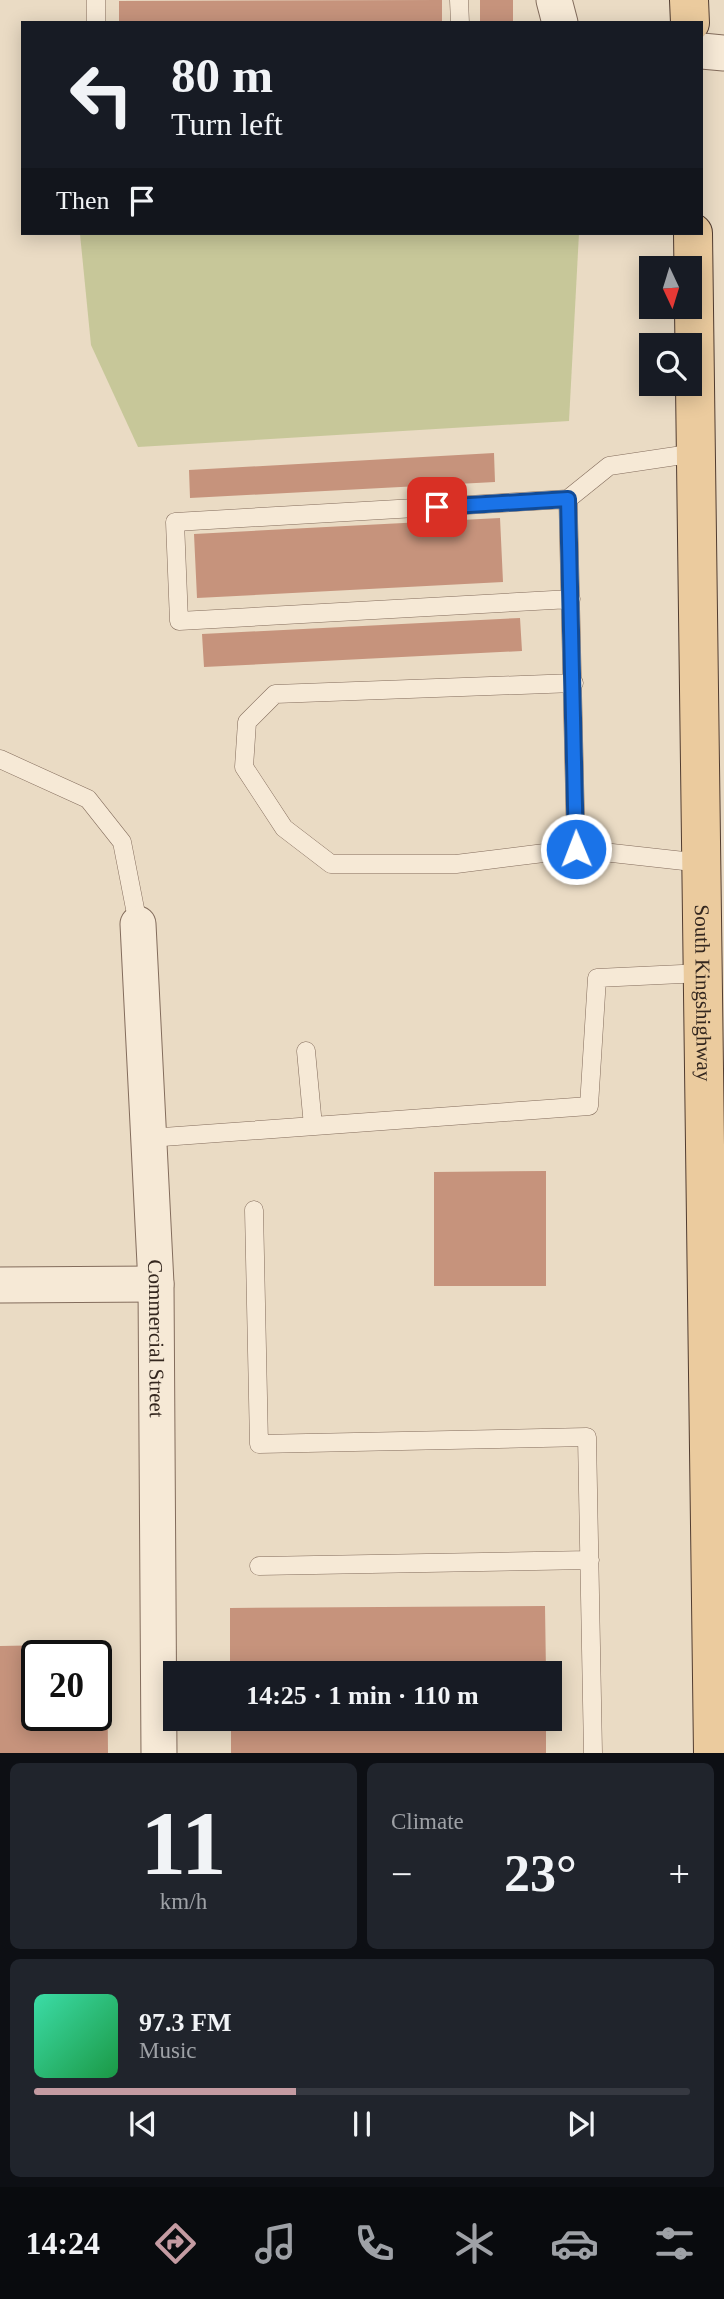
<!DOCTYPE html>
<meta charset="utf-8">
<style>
body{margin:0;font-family:"Times New Roman",serif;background:#20242c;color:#f1f3f6;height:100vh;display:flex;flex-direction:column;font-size:26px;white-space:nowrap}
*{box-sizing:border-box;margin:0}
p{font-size:23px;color:#9ea1a6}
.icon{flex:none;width:38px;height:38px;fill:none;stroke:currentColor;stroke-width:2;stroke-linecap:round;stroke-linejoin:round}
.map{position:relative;height:1753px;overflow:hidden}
.side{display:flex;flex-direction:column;gap:10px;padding:10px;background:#0d0f14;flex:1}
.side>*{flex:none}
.guide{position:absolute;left:21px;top:21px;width:682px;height:214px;border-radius:0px;box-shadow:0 4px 18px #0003;background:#171b24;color:#f1f3f6;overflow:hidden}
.needle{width:46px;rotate:176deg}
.tools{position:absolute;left:639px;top:256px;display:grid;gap:14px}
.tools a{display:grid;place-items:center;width:63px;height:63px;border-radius:0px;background:#171b24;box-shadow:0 4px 18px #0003;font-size:35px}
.speed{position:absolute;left:21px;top:1640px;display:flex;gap:14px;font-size:35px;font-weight:700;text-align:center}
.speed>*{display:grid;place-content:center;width:91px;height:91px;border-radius:50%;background:#171b24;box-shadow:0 4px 18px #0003;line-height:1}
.speed .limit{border:4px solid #111;border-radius:10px;background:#fff;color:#111}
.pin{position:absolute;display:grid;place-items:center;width:60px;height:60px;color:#fff;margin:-30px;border-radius:14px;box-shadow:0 4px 10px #0006}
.me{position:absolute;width:77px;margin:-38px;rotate:359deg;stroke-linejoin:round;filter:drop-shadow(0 0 5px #0008)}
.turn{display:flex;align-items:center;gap:24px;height:147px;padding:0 35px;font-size:32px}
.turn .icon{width:91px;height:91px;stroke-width:2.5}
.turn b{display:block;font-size:49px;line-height:60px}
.then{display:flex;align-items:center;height:66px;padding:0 35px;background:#0003;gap:14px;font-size:26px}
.big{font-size:52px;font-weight:800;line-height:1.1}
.side .widget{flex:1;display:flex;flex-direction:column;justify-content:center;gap:10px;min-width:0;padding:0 24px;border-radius:10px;background:#20242c}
.side .dial{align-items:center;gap:0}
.dial b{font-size:91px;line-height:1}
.song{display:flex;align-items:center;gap:21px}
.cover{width:84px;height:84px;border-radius:10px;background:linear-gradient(135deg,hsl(160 70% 55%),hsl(140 70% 35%))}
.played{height:7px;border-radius:4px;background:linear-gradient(90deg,#c49ba2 40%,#363941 40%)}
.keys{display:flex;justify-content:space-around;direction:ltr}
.heat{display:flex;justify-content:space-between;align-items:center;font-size:38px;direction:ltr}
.side .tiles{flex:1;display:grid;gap:10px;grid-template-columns:1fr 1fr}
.widget:last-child{grid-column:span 2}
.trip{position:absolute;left:163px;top:1661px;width:399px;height:70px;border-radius:0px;background:#171b24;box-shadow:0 4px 18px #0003;font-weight:800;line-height:70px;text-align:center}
.tab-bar{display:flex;height:112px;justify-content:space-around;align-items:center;background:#090b0e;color:#9ea1a6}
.tab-bar .icon{width:49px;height:49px}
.tab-bar .current{color:#c49ba2}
.tab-bar b{font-size:32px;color:#f1f3f6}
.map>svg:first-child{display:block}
.green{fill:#c7c799}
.building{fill:#c6937c;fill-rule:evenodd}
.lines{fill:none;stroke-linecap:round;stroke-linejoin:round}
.service-casing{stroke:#836c5c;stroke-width:19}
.minor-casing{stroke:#836c5c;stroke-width:37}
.primary-casing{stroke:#513c30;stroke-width:40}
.service{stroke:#f6e9d6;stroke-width:18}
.minor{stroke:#f6e9d6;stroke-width:35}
.primary{stroke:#ebcb9e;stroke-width:38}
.route-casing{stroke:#114b97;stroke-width:18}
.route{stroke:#1a73e8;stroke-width:12}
.labels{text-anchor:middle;stroke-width:7;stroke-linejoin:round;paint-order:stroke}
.street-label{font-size:21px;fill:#34271f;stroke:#f2e6d3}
</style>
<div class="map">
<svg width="724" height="1753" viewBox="0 0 724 1753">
<rect width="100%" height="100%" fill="#eadbc4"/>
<path class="green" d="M579,233L569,421L138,447L91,345L80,234Z"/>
<path class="building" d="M442,0V23H119V1Z
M480,0H513V23H480Z
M494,453L495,482L190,498L189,470Z
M500,518L503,582L197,598L194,534Z
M520,618L522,651L204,667L202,634Z
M546,1171V1286H434V1172Z
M545,1606L546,1673H230V1608Z
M107,1644L108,1753H0V1646ZM37,1656H96V1715H37Z
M231,1718H546V1753H231Z"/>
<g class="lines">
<defs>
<path id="service" d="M96,0V23
M459,0L460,23
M696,453L609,466L568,499L576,849L702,863
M568,499L175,522L179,621L571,599
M574,683L275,694L247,722L244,767L284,828L331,864H456L576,849
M0,759L88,799L122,842L138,924
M306,1051L313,1126
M149,1138L589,1106L597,978L703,973
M254,1210L259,1444L587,1437L593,1753
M259,1566L590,1560"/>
<g id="minor">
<path d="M554,0L560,23"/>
<path d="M702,51L724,53"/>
<path id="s1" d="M138,924L156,1284L159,1753"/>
<path d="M0,1285L156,1284"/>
</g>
<g id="primary">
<path d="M689,0L690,23"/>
<path id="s2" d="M693,233L713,1753"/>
</g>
</defs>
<use href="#service" class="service-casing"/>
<use href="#minor" class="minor-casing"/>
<use href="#primary" class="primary-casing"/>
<use href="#service" class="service"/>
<use href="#minor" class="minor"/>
<use href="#primary" class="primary"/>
</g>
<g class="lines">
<defs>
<path id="route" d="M437,507L568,499L576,849"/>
</defs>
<use href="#route" class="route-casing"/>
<use href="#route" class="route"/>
</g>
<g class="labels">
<g class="street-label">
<text dy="7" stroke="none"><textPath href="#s2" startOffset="760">South Kingshighway</textPath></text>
<text dy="7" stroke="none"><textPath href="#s1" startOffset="415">Commercial Street</textPath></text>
</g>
</g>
</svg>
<div class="tools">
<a><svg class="needle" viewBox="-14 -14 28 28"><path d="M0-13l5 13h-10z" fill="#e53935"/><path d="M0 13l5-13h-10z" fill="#9ea1a6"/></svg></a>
<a><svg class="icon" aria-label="search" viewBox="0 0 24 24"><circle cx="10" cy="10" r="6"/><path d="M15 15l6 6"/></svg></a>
</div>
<div class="speed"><div class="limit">20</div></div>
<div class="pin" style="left:437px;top:507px;background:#d93025"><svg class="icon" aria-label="arrive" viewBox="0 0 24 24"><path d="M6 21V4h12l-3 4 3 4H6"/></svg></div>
<svg class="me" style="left:576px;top:849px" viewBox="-20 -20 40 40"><circle r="17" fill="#1a73e8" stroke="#fff" stroke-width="3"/><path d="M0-11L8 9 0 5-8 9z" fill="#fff"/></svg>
<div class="trip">14:25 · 1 min · 110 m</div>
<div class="guide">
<div class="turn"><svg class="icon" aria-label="left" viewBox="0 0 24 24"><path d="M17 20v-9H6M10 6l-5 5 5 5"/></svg><div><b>80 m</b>Turn left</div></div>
<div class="then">Then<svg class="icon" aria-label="arrive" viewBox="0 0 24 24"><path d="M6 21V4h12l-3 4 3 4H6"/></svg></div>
</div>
</div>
<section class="side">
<div class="tiles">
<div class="widget dial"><b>11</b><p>km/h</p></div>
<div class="widget"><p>Climate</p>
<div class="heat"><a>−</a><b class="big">23°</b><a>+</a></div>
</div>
<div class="widget">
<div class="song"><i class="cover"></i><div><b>97.3 FM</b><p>Music</p></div></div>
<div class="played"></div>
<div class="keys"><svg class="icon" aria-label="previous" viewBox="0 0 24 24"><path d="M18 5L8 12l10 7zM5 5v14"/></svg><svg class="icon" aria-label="pause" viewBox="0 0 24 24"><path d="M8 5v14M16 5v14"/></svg><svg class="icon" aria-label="next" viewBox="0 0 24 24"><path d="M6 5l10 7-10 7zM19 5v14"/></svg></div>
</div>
</div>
</section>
<nav class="tab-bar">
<b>14:24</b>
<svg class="icon current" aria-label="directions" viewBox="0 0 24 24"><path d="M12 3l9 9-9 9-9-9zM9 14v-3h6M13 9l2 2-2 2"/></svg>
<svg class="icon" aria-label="music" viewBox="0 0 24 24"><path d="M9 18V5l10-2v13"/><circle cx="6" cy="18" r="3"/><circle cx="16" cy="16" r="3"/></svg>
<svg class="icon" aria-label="phone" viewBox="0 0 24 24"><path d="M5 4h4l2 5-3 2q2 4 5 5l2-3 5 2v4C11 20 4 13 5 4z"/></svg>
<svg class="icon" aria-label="climate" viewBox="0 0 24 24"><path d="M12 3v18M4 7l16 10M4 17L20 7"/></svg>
<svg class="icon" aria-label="car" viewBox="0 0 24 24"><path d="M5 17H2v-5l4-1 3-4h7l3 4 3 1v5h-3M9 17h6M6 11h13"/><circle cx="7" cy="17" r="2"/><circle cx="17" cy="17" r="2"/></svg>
<svg class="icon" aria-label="filters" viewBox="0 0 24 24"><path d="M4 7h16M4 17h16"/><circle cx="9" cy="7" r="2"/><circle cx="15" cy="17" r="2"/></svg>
</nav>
